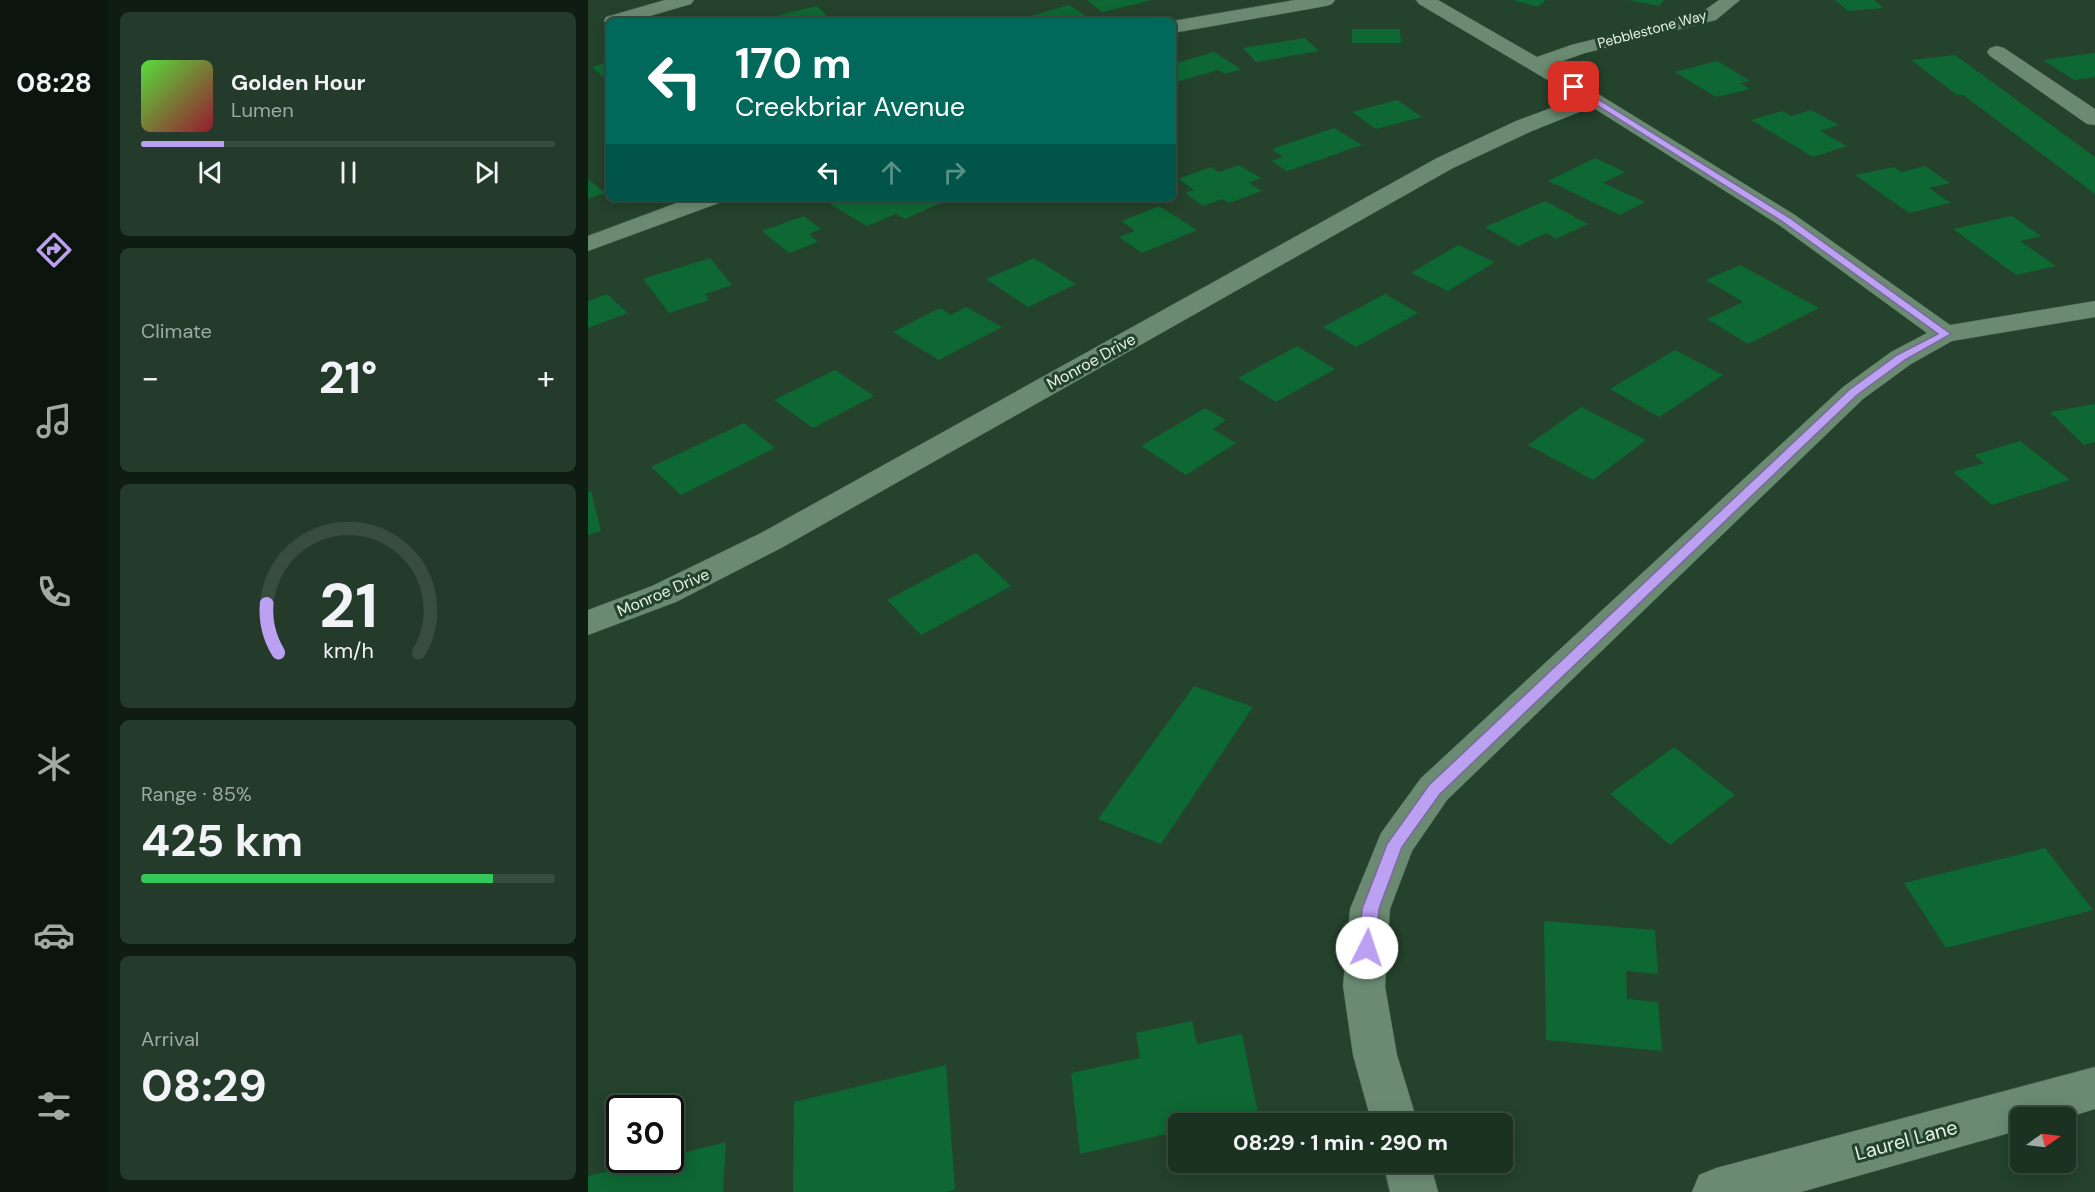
<!DOCTYPE html>
<meta charset="utf-8">
<style>
body{margin:0;font-family:"DM Sans",sans-serif;background:#243a2a;color:#f1f3f6;height:100vh;display:flex;flex-direction:column;font-size:22px;white-space:nowrap}
*{box-sizing:border-box;margin:0}
p{font-size:20px;color:#a0aaa5}
.icon{flex:none;width:33px;height:33px;fill:none;stroke:currentColor;stroke-width:2;stroke-linecap:round;stroke-linejoin:round}
.map{position:relative;flex:1;overflow:hidden}
.side{display:flex;flex-direction:column;gap:12px;padding:12px;background:#0f1c12;width:480px}
.side>*{flex:none}
.guide{position:absolute;left:18px;top:18px;width:570px;height:183px;border-radius:9px;box-shadow:0 3px 15px #0003,0 0 0 2px #394d3f;background:#00695c;color:#fff;overflow:hidden}
.needle{width:39px;rotate:76deg}
.controls{position:absolute;left:1422px;top:1107px;display:grid;gap:12px}
.controls a{display:grid;place-items:center;width:66px;height:66px;border-radius:9px;background:#1b3221;box-shadow:0 3px 15px #0003,0 0 0 2px #394d3f;font-size:30px}
.speed{position:absolute;left:18px;top:1095px;display:flex;gap:12px;font-size:30px;font-weight:700;text-align:center}
.speed>*{display:grid;place-content:center;width:78px;height:78px;border-radius:50%;background:#1b3221;box-shadow:0 3px 15px #0003,0 0 0 2px #394d3f;line-height:1}
.speed .limit{border:3px solid #111;border-radius:9px;background:#fff;color:#111}
.pin{position:absolute;display:grid;place-items:center;width:51px;height:51px;color:#fff;margin:-26px;border-radius:12px;box-shadow:0 3px 9px #0006}
.me{position:absolute;width:66px;margin:-33px;rotate:4deg;stroke-linejoin:round;filter:drop-shadow(0 0 4px #0008)}
.turn{display:flex;align-items:center;gap:21px;height:126px;padding:0 30px;font-size:27px}
.turn .icon{width:78px;height:78px;stroke-width:2.5}
.turn b{display:block;font-size:42px;line-height:51px}
.lanes{display:flex;align-items:center;height:57px;padding:0 30px;background:#0003;justify-content:center;gap:30px;direction:ltr}
.lanes .off{opacity:.35}
.big{font-size:45px;font-weight:700;line-height:1.1}
.side .widget{flex:1;display:flex;flex-direction:column;justify-content:center;gap:9px;min-width:0;padding:0 21px;border-radius:9px;background:#243a2a}
.side .dial{align-items:center;gap:0}
.dial svg{height:156px;overflow:visible;fill:none;stroke:#394d3f;stroke-width:7;stroke-linecap:round;text-anchor:middle}
.dial text{fill:#f1f3f6;stroke:none}
.song{display:flex;align-items:center;gap:18px}
.cover{width:72px;height:72px;border-radius:9px;background:linear-gradient(135deg,hsl(110 70% 55%),hsl(350 70% 35%))}
.played{height:6px;border-radius:3px;background:linear-gradient(90deg,#bca0f2 20%,#394d3f 20%)}
.keys{display:flex;justify-content:space-around;direction:ltr}
.heat{display:flex;justify-content:space-between;align-items:center;font-size:33px;direction:ltr}
.charge{height:9px;border-radius:4px;background:linear-gradient(90deg,#34c759 85%,#394d3f 0)}
.trip{position:absolute;left:580px;top:1113px;width:345px;height:60px;border-radius:9px;background:#1b3221;box-shadow:0 3px 15px #0003,0 0 0 2px #394d3f;font-weight:700;line-height:60px;text-align:center}
main{display:flex;flex:1;min-height:0}
.menu{display:flex;flex-direction:column;width:108px;justify-content:space-around;align-items:center;background:#0b140d;color:#a0aaa5}
.menu .icon{width:42px;height:42px}
.menu .selected{color:#bca0f2}
.menu b{font-size:27px;color:#f1f3f6}
.map>svg:first-child{display:block}
.building{fill:#0d6833}
.lines{fill:none;stroke-linecap:round;stroke-linejoin:round}
.minor-casing{stroke:#425d4a;stroke-width:1}
.tertiary-casing{stroke:#425d4a;stroke-width:1}
.minor{fill:#6a8b72;fill-rule:evenodd}
.tertiary{fill:#6a8b72;fill-rule:evenodd}
.route{fill:#bca0f2;stroke:#7a689d;stroke-width:1.5}
.labels{text-anchor:middle;stroke-width:6;stroke-linejoin:round;paint-order:stroke}
.far-street-label{font-size:14px;fill:#e3f4e6;stroke:#24422c}
.street-label{font-size:16px;fill:#e3f4e6;stroke:#24422c}
.near-street-label{font-size:20px;fill:#e3f4e6;stroke:#24422c}
</style>
<main>
<nav class="menu">
<b>08:28</b>
<svg class="icon selected" aria-label="directions" viewBox="0 0 24 24"><path d="M12 3l9 9-9 9-9-9zM9 14v-3h6M13 9l2 2-2 2"/></svg>
<svg class="icon" aria-label="music" viewBox="0 0 24 24"><path d="M9 18V5l10-2v13"/><circle cx="6" cy="18" r="3"/><circle cx="16" cy="16" r="3"/></svg>
<svg class="icon" aria-label="phone" viewBox="0 0 24 24"><path d="M5 4h4l2 5-3 2q2 4 5 5l2-3 5 2v4C11 20 4 13 5 4z"/></svg>
<svg class="icon" aria-label="climate" viewBox="0 0 24 24"><path d="M12 3v18M4 7l16 10M4 17L20 7"/></svg>
<svg class="icon" aria-label="car" viewBox="0 0 24 24"><path d="M5 17H2v-5l4-1 3-4h7l3 4 3 1v5h-3M9 17h6M6 11h13"/><circle cx="7" cy="17" r="2"/><circle cx="17" cy="17" r="2"/></svg>
<svg class="icon" aria-label="filters" viewBox="0 0 24 24"><path d="M4 7h16M4 17h16"/><circle cx="9" cy="7" r="2"/><circle cx="15" cy="17" r="2"/></svg>
</nav>
<section class="side">
<div class="widget">
<div class="song"><i class="cover"></i><div><b>Golden Hour</b><p>Lumen</p></div></div>
<div class="played"></div>
<div class="keys"><svg class="icon" aria-label="previous" viewBox="0 0 24 24"><path d="M18 5L8 12l10 7zM5 5v14"/></svg><svg class="icon" aria-label="pause" viewBox="0 0 24 24"><path d="M8 5v14M16 5v14"/></svg><svg class="icon" aria-label="next" viewBox="0 0 24 24"><path d="M6 5l10 7-10 7zM19 5v14"/></svg></div>
</div>
<div class="widget"><p>Climate</p>
<div class="heat"><a>−</a><b class="big">21°</b><a>+</a></div>
</div>
<div class="widget dial"><svg viewBox="0 0 100 80">
<path d="M14 69A42 42 0 1 1 86 69"/>
<path d="M14 69A42 42 0 0 1 8 44" stroke="#bca0f2"/>
<text x="50" y="56" font-size="32" font-weight="700">21</text>
<text x="50" y="72" font-size="11">km/h</text>
</svg></div>
<div class="widget"><p>Range · 85%</p><b class="big">425 km</b><div class="charge"></div></div>
<div class="widget"><p>Arrival</p><b class="big">08:29</b></div>
</section>
<div class="map">
<svg width="1507" height="1192" viewBox="0 0 1507 1192">
<rect width="100%" height="100%" fill="#24422c"/>
<path class="building" d="M499,0H560L561,1L514,12Z
M925,0H958L950,7Z
M1040,0H1076L1071,6Z
M1247,0H1286L1296,8L1260,11Z
M481,5L498,16L480,21H425Z
M229,6L239,16L216,21H197L191,15Z
M764,29H812L813,43H764Z
M717,38L731,51L668,62L655,48Z
M626,52L653,69L637,74L630,70L588,82L585,81V64Z
M1507,53V77L1486,80L1455,60Z
M1367,55L1507,157V194L1375,95H1369L1323,60Z
M1129,61L1162,81L1152,83L1162,89L1128,97L1087,72Z
M21,62V77L16,78L4,67Z
M809,100L834,117L788,129L764,112Z
M1223,110L1251,125L1232,131L1259,146L1225,157L1163,120L1195,111L1203,116Z
M746,128L774,145L699,171L683,161L695,157L684,149Z
M1007,158L1037,172L1015,183L1057,202L1032,215L960,181Z
M651,165L673,178L661,183L674,191L641,203L634,199L615,206L597,193L606,190L590,179L623,167L631,172Z
M1337,166L1362,183L1341,188L1363,203L1321,213L1267,175L1306,167L1313,172Z
M0,179L17,193L0,199Z
M256,198H347L355,202L317,219L308,214L279,226L242,204Z
M957,201L1000,224L968,239L959,233L930,246L897,227Z
M571,206L609,230L554,253L531,237L547,231L534,221Z
M216,216L233,229L221,234L230,242L201,253L174,231Z
M1424,216L1453,236L1432,241L1468,266L1428,275L1365,229Z
M870,245L907,262L860,291L823,273Z
M122,258L144,285L117,294L121,300L81,313L55,279Z
M446,258L488,284L440,307L398,279Z
M1152,265L1231,308L1160,344L1119,319L1155,302L1118,280Z
M19,294L40,313L0,328V301Z
M797,294L830,313L768,347L735,327Z
M378,307L414,327L351,360L305,332L352,308L363,315Z
M709,346L747,369L688,402L650,378Z
M1087,350L1135,375L1071,417L1022,389Z
M247,370L286,396L225,428L186,400Z
M1507,404V442L1496,445L1462,412Z
M993,407L1058,440L1005,480L940,445Z
M617,408L638,420L625,429L648,443L598,475L553,446Z
M156,423L187,448L93,495L63,467Z
M1432,441L1482,480L1404,505L1365,472L1396,463L1386,455Z
M3,491L13,531L0,535V492Z
M388,553L423,586L333,635L299,600Z
M606,686L665,707L573,844L510,819Z
M1086,747L1147,795L1082,845L1022,794Z
M1457,848L1505,910L1358,948L1316,883Z
M956,921L1067,930L1070,974L1038,971L1039,999L1070,1002L1074,1051L958,1040Z
M604,1021L609,1044L654,1034L670,1113L623,1124H591V1131L492,1154L483,1073L552,1058L548,1033Z
M358,1065L367,1190L358,1192H205L206,1102Z
M138,1142L135,1192H0V1176L67,1160H82V1156Z"/>
<g class="lines">
<defs>
<path id="minor" d="M77,0H106L103,4L45,21H21V26L16,21L18,17Z
M707,0H747L744,4L738,6L585,33V21Z
M828,0H850L949,57L983,45L1114,12L1131,0H1152L1128,20L997,53L963,65L1207,215L1362,325L1507,301V317L1364,341L1323,364L1275,399L859,800L824,851L802,909L797,986L809,1055L830,1124H784L765,1055L755,986L762,909L793,833L833,778L1255,387L1303,352L1339,333L1191,225L1004,107L944,131L865,168L195,547L88,602L0,635V610L64,586L173,533L849,158L928,121L990,98L831,4Z
M1409,46L1416,48L1507,109V125L1499,124L1402,56L1399,52L1402,48Z
M102,198H135L131,203L0,251V236Z
M795,1162H842L850,1192H802Z"/>
<path id="tertiary" d="M1507,1067V1109L1478,1118H1432V1130L1213,1192H1104L1111,1175L1128,1168Z"/>
</defs>
<use href="#minor" class="minor-casing"/>
<use href="#tertiary" class="tertiary-casing"/>
<use href="#minor" class="minor"/>
<use href="#tertiary" class="tertiary"/>
</g>
<path class="route" d="M983,86H989L1202,218L1363,334L1317,360L1269,395L852,794L814,847L791,909L788,948L785,953L779,955L773,953L771,948L774,909L799,844L841,785L1261,390L1309,355L1350,334L1195,222L983,89Z"/>
<g class="labels">
<g class="far-street-label">
<text transform="translate(1064 29) rotate(-15)" y="5">Pebblestone Way</text>
</g>
<g class="street-label">
<text transform="translate(503 361) rotate(-29)" y="6">Monroe Drive</text>
<text transform="translate(75 592) rotate(-23)" y="6">Monroe Drive</text>
</g>
<g class="near-street-label">
<text transform="translate(1318 1140) rotate(-15)" y="7">Laurel Lane</text>
</g>
</g>
</svg>
<div class="controls">
<a><svg class="needle" viewBox="-14 -14 28 28"><path d="M0-13l5 13h-10z" fill="#e53935"/><path d="M0 13l5-13h-10z" fill="#a0aaa5"/></svg></a>
</div>
<div class="speed"><div class="limit">30</div></div>
<div class="pin" style="left:986px;top:87px;background:#d93025"><svg class="icon" aria-label="arrive" viewBox="0 0 24 24"><path d="M6 21V4h12l-3 4 3 4H6"/></svg></div>
<svg class="me" style="left:779px;top:948px" viewBox="-20 -20 40 40"><circle r="19" fill="#fff"/><path d="M0-13L10 11 0 6-10 11z" fill="#bca0f2"/></svg>
<div class="trip">08:29 · 1 min · 290 m</div>
<div class="guide">
<div class="turn"><svg class="icon" aria-label="left" viewBox="0 0 24 24"><path d="M17 20v-9H6M10 6l-5 5 5 5"/></svg><div><b>170 m</b>Creekbriar Avenue</div></div>
<div class="lanes"><svg class="icon" aria-label="left" viewBox="0 0 24 24"><path d="M17 20v-9H6M10 6l-5 5 5 5"/></svg><svg class="icon off" aria-label="ahead" viewBox="0 0 24 24"><path d="M12 20V5M6 11l6-6 6 6"/></svg><svg class="icon off" aria-label="right" viewBox="0 0 24 24"><path d="M7 20v-9h11M14 6l5 5-5 5"/></svg></div>
</div>
</div>
</main>
